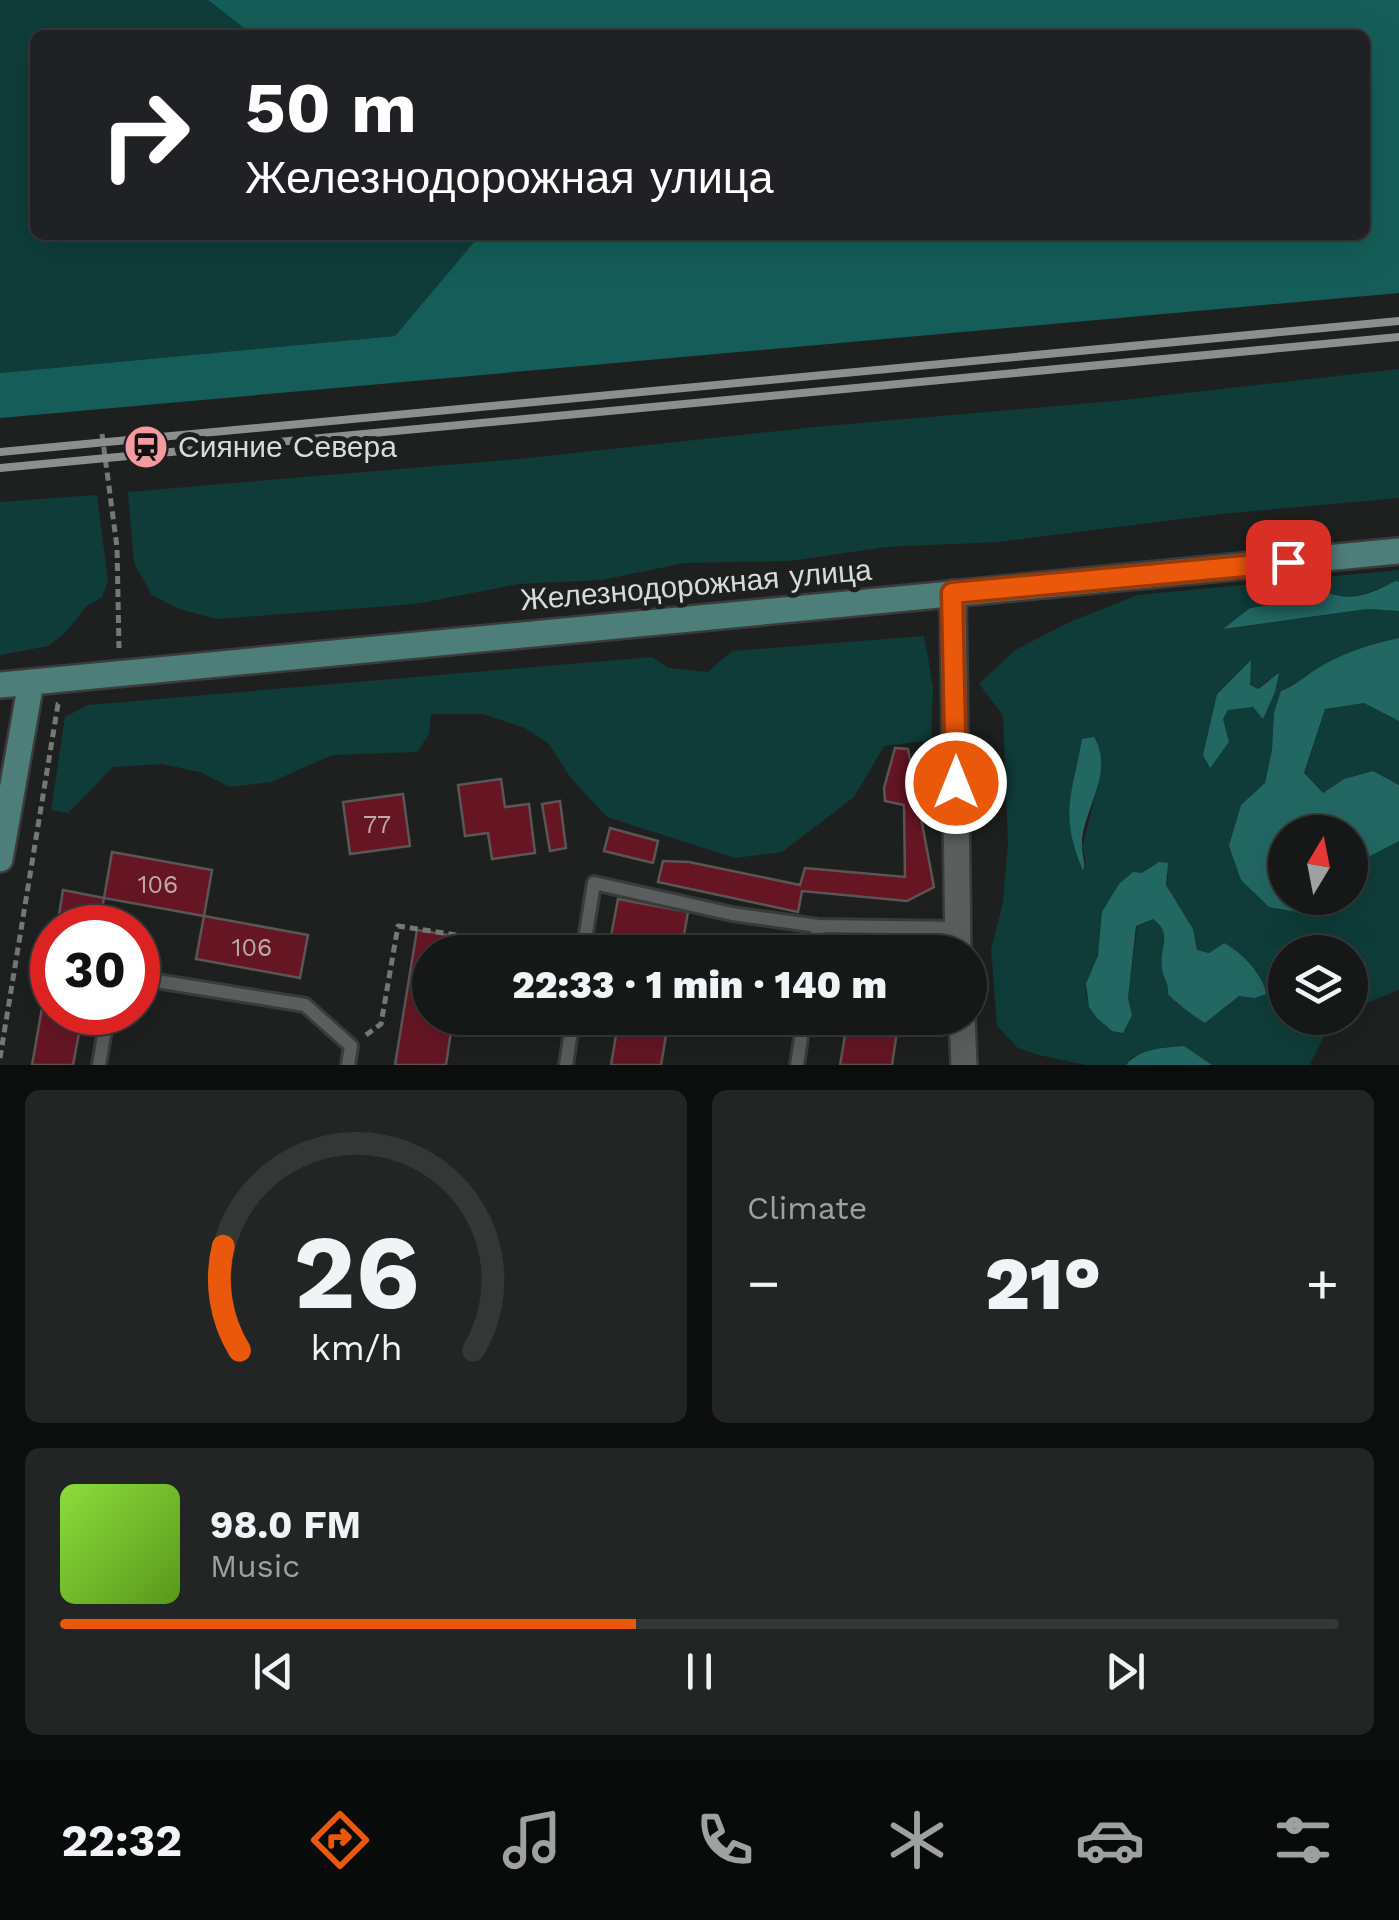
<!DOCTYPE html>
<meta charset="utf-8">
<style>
body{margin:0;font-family:"Work Sans",sans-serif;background:#232525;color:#f1f3f6;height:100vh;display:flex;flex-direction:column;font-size:38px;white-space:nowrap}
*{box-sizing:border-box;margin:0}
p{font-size:32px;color:#9ea0a2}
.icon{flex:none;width:55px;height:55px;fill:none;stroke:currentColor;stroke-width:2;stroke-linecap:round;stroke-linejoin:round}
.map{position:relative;height:1065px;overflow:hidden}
.drawer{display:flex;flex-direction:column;gap:25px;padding:25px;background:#0c0d0d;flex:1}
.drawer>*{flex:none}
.hud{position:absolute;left:30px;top:30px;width:1340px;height:210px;border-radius:15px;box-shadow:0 10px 40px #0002,0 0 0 2px #353737;background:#202124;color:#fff;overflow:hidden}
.needle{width:65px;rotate:10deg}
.tools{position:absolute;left:1268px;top:815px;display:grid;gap:20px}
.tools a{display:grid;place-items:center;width:100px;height:100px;border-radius:50%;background:#161818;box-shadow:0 10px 40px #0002,0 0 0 2px #353737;font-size:50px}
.speed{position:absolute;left:30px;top:905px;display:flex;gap:20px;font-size:50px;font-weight:700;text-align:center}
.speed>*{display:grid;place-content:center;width:130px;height:130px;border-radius:50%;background:#161818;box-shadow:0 10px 40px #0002,0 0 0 2px #353737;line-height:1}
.speed .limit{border:15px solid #d22;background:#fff;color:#111}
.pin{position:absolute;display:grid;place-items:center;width:85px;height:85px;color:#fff;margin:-42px;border-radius:20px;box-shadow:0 5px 15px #0006}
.me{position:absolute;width:110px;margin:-55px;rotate:0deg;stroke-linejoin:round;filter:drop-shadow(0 0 8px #0008)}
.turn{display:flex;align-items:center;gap:35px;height:210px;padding:0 50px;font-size:45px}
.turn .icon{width:130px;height:130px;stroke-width:2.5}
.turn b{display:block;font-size:70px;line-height:85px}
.big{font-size:75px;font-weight:800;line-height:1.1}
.drawer .widget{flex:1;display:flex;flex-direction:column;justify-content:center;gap:15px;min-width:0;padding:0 35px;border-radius:15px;background:#232525}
.drawer .dial{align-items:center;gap:0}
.dial svg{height:260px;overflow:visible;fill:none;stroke:#353737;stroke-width:7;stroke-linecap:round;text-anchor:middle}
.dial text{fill:#f1f3f6;stroke:none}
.song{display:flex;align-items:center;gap:30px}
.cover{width:120px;height:120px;border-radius:15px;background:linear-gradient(135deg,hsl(90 70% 55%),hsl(90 70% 35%))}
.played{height:10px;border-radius:5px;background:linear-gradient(90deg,#ea580c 45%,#353737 45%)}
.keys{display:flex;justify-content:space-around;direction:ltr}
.heat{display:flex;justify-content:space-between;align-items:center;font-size:55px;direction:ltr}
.drawer .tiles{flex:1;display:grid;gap:25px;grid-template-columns:1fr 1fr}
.widget:last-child{grid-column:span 2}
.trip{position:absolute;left:412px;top:935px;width:575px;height:100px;border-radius:50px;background:#161818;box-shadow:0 10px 40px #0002,0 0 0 2px #353737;font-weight:800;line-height:100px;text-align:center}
.tabs{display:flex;height:160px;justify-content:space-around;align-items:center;background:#090a0a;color:#9ea0a2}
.tabs .icon{width:70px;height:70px}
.tabs .selected{color:#ea580c}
.tabs b{font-size:45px;color:#f1f3f6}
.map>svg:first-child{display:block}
.green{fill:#0f3c39;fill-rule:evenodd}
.forest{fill:#155d58}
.water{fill:#236763}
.building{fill:#661523;stroke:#5a5656;stroke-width:2.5}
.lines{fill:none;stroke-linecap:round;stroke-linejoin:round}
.service-casing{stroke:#3a3c3c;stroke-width:18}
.minor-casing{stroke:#3a3c3c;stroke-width:30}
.secondary-casing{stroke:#3a3c3c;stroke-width:30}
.path{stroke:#767878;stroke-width:5;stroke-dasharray:8 5;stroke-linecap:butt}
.service{stroke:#5b5e5e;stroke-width:12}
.minor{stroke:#5b5e5e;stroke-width:25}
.secondary{stroke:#4e7e7a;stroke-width:25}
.rail{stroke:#8d8f8f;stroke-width:8}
.route-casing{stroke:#983908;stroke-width:25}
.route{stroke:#ea580c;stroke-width:18}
.labels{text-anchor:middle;stroke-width:10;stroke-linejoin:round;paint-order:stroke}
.number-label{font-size:25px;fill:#bcaaad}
.poi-label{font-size:30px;fill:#d9dbdb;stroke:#1e2020;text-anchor:start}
.street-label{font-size:30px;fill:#d9dbdb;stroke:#1e2020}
</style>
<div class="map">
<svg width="1399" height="1065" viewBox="0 0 1399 1065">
<rect width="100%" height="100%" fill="#1e2020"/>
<path class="green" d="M0,0H208L253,35H35V235H480L395,336L0,373Z
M1399,369V498L1221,514L997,542L886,547L790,561L684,563L602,580L519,584L415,604L218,619L179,609L152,595L134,563L128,492L519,459L815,427L1114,401Z
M97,495L108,581L102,597L86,607L64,634L48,646L0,655V502Z
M1399,570V582C1369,588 1359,605 1326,592L1304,599L1250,608L1225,629L1367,609L1399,611V638L1376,643L1314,671L1274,713L1272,750L1265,783L1241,805V880L1308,914L1328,898H1350V873L1359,862L1399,841V990L1350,1010V952H1285V1018H1333L1310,1065H1212L1184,1046L1166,1047L1132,1057L1126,1065H1086L1039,1055L1018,1048L997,1026L991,949L1003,903L1008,843L1003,715L979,684L1015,650L1072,621L1138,595ZM1250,661V685L1257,689L1269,679L1275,692L1263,718L1253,707L1228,709L1223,719L1229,742L1209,767L1203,755L1217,693ZM1079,754L1098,786L1082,847L1086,861L1082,869C1064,825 1069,798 1079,754ZM1169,873L1166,885L1193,929L1197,950L1209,953L1224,943L1257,972L1255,998L1239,996L1205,1023L1175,1002L1162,968L1166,938L1163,926L1153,919L1137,926L1128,998L1132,1015L1112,1031C1060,986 1103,977 1100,930Z
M924,636L933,687L931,740L884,746L854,797L782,852L735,858L607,817L570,777L549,744L525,728L483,714H431L429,734L417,752L332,755L271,782L230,787L200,772L162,764L113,767L68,813L51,810L65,717L88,705L652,657L668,668L708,672L732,651Z
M1364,703L1399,721V785L1373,771L1344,779L1323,793L1304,774L1325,709Z"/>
<path class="forest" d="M208,0H1399V293L0,418V373L395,336L480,235H1365V35H253Z"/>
<path class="water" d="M1396,581L1399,582V611L1367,609L1223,629L1250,608L1303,599L1326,592C1352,603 1371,593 1396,581Z
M1399,638V721L1364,703L1325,709L1304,773L1323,793L1344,779L1373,771L1399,785V841L1359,862L1350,873V832H1285V898H1328L1309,914L1269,907L1241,880L1229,846L1241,805L1265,783L1272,750L1274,713L1281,691C1295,686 1303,678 1315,670C1340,654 1370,644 1399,638Z
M1251,660L1250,685L1258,689L1279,673L1275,692L1263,719L1253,707L1228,710L1223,719L1229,742L1210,768L1203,755L1217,694Z
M1094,737C1116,774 1080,813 1082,847C1082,857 1086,860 1083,871C1059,814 1072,795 1082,739Z
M1159,862L1168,863L1166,885L1193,929L1197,950L1209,953L1224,943C1241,952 1264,975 1266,994L1255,998L1239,996L1205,1023C1195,1017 1176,1003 1168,994C1169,982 1163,978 1162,968C1159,947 1174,934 1153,919L1136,926L1128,998L1132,1015L1123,1033L1112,1031L1097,1018L1089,1007L1086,984L1098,955L1102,912L1119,884L1133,872L1142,873Z
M1184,1046L1212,1065H1126C1138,1049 1165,1047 1184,1046Z"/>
<path class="building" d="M895,748L908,749L934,887L907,901L802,891L798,912L658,882L663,861L689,862L800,885L805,868L905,877L904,805L885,801L884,788Z
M501,779L505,807L529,804L535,853L492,859L488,833L465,836L458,785Z
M403,794L410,846L350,854L343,802Z
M560,801L566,848L550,851L542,804Z
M610,828L658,841L653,863L604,851Z
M112,852L212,870L204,916L104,898Z
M63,890L104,898L98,928H57Z
M618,899L688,912L681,952H608Z
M204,916L308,935L300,978L196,959Z
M417,930L505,944L504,952H430V1018H453L446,1065H395Z
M52,951V1012H83L73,1065H32Z
M619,1018H669L661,1065H611Z
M848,1018H899L892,1065H840Z"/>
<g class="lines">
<defs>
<path id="service" d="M583,952L594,883L732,914L818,926
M814,952L818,926L957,928
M138,978L305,1005L351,1046L348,1065
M99,1065L108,1012
M566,1065L573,1018
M797,1065L804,1018"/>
<path id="minor" d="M953,593L958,952
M962,1018L964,1065"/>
<path id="secondary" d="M0,685L1399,551
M0,859L31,682"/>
</defs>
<use href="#service" class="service-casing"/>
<use href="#minor" class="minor-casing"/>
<use href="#secondary" class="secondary-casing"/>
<path class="path" d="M102,434L117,547L119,648
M366,1035L381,1024L398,926L567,952
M0,1058L58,704L61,703"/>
<use href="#service" class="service"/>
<use href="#minor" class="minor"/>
<use href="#secondary" class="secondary"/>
<path class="rail" d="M0,452L1399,321
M0,468L1399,337"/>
</g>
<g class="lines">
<defs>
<path id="route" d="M956,783L952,593L1288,562"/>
</defs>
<use href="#route" class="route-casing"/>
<use href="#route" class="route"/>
</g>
<defs>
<symbol id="station-disc" viewBox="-11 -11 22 22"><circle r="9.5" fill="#f49aa0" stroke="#1e2020"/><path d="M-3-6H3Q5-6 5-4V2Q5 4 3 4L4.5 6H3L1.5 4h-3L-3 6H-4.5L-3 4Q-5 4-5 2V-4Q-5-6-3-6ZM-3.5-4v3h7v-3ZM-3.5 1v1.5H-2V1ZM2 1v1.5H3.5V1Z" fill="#111"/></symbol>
</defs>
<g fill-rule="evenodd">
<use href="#station-disc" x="121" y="422" width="50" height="50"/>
</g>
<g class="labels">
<g class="number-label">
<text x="377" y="833">77</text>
<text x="158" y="893">106</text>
<text x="252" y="956">106</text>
</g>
<g class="poi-label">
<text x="178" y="457">Сияние Севера</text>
</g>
<g class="street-label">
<text transform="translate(696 585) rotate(-5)" y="10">Железнодорожная улица</text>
</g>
</g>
</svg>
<div class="tools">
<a><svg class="needle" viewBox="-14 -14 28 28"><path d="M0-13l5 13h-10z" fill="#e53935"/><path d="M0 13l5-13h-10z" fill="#9ea0a2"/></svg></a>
<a><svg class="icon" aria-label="layers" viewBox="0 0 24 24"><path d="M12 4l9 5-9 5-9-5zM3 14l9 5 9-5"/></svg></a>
</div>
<div class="speed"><div class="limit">30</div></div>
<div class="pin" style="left:1288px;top:562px;background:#d93025"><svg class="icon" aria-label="arrive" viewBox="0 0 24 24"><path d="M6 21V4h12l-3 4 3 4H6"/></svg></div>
<svg class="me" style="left:956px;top:783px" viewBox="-20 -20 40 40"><circle r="17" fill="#ea580c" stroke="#fff" stroke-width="3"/><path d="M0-11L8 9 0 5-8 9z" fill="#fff"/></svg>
<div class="trip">22:33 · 1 min · 140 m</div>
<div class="hud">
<div class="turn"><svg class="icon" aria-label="right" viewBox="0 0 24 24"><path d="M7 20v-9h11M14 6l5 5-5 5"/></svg><div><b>50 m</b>Железнодорожная улица</div></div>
</div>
</div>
<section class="drawer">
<div class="tiles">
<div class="widget dial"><svg viewBox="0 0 100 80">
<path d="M14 69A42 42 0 1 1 86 69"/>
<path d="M14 69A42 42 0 0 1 9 37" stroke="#ea580c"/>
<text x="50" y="56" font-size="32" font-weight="700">26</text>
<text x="50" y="72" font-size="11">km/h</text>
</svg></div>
<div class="widget"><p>Climate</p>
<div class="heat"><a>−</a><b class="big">21°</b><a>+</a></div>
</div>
<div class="widget">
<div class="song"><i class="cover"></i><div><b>98.0 FM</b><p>Music</p></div></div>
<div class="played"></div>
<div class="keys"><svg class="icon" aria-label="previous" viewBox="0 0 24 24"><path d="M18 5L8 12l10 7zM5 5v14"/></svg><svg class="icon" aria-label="pause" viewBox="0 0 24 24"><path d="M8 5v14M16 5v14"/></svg><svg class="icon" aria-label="next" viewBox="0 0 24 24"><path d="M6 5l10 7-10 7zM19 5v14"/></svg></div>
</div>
</div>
</section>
<nav class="tabs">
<b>22:32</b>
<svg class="icon selected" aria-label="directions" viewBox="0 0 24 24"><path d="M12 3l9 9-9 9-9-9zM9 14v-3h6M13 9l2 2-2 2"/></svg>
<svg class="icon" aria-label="music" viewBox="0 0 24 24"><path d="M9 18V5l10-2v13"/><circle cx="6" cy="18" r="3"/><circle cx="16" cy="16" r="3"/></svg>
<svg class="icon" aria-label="phone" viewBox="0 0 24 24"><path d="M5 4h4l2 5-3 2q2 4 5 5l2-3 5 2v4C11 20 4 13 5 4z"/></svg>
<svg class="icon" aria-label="climate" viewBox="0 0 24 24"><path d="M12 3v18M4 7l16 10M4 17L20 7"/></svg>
<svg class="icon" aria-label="car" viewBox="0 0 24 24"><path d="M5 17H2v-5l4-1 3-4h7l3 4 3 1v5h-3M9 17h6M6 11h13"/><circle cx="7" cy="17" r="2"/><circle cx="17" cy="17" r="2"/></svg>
<svg class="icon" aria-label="filters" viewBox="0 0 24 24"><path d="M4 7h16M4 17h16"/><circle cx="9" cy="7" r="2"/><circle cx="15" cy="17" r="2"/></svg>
</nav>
